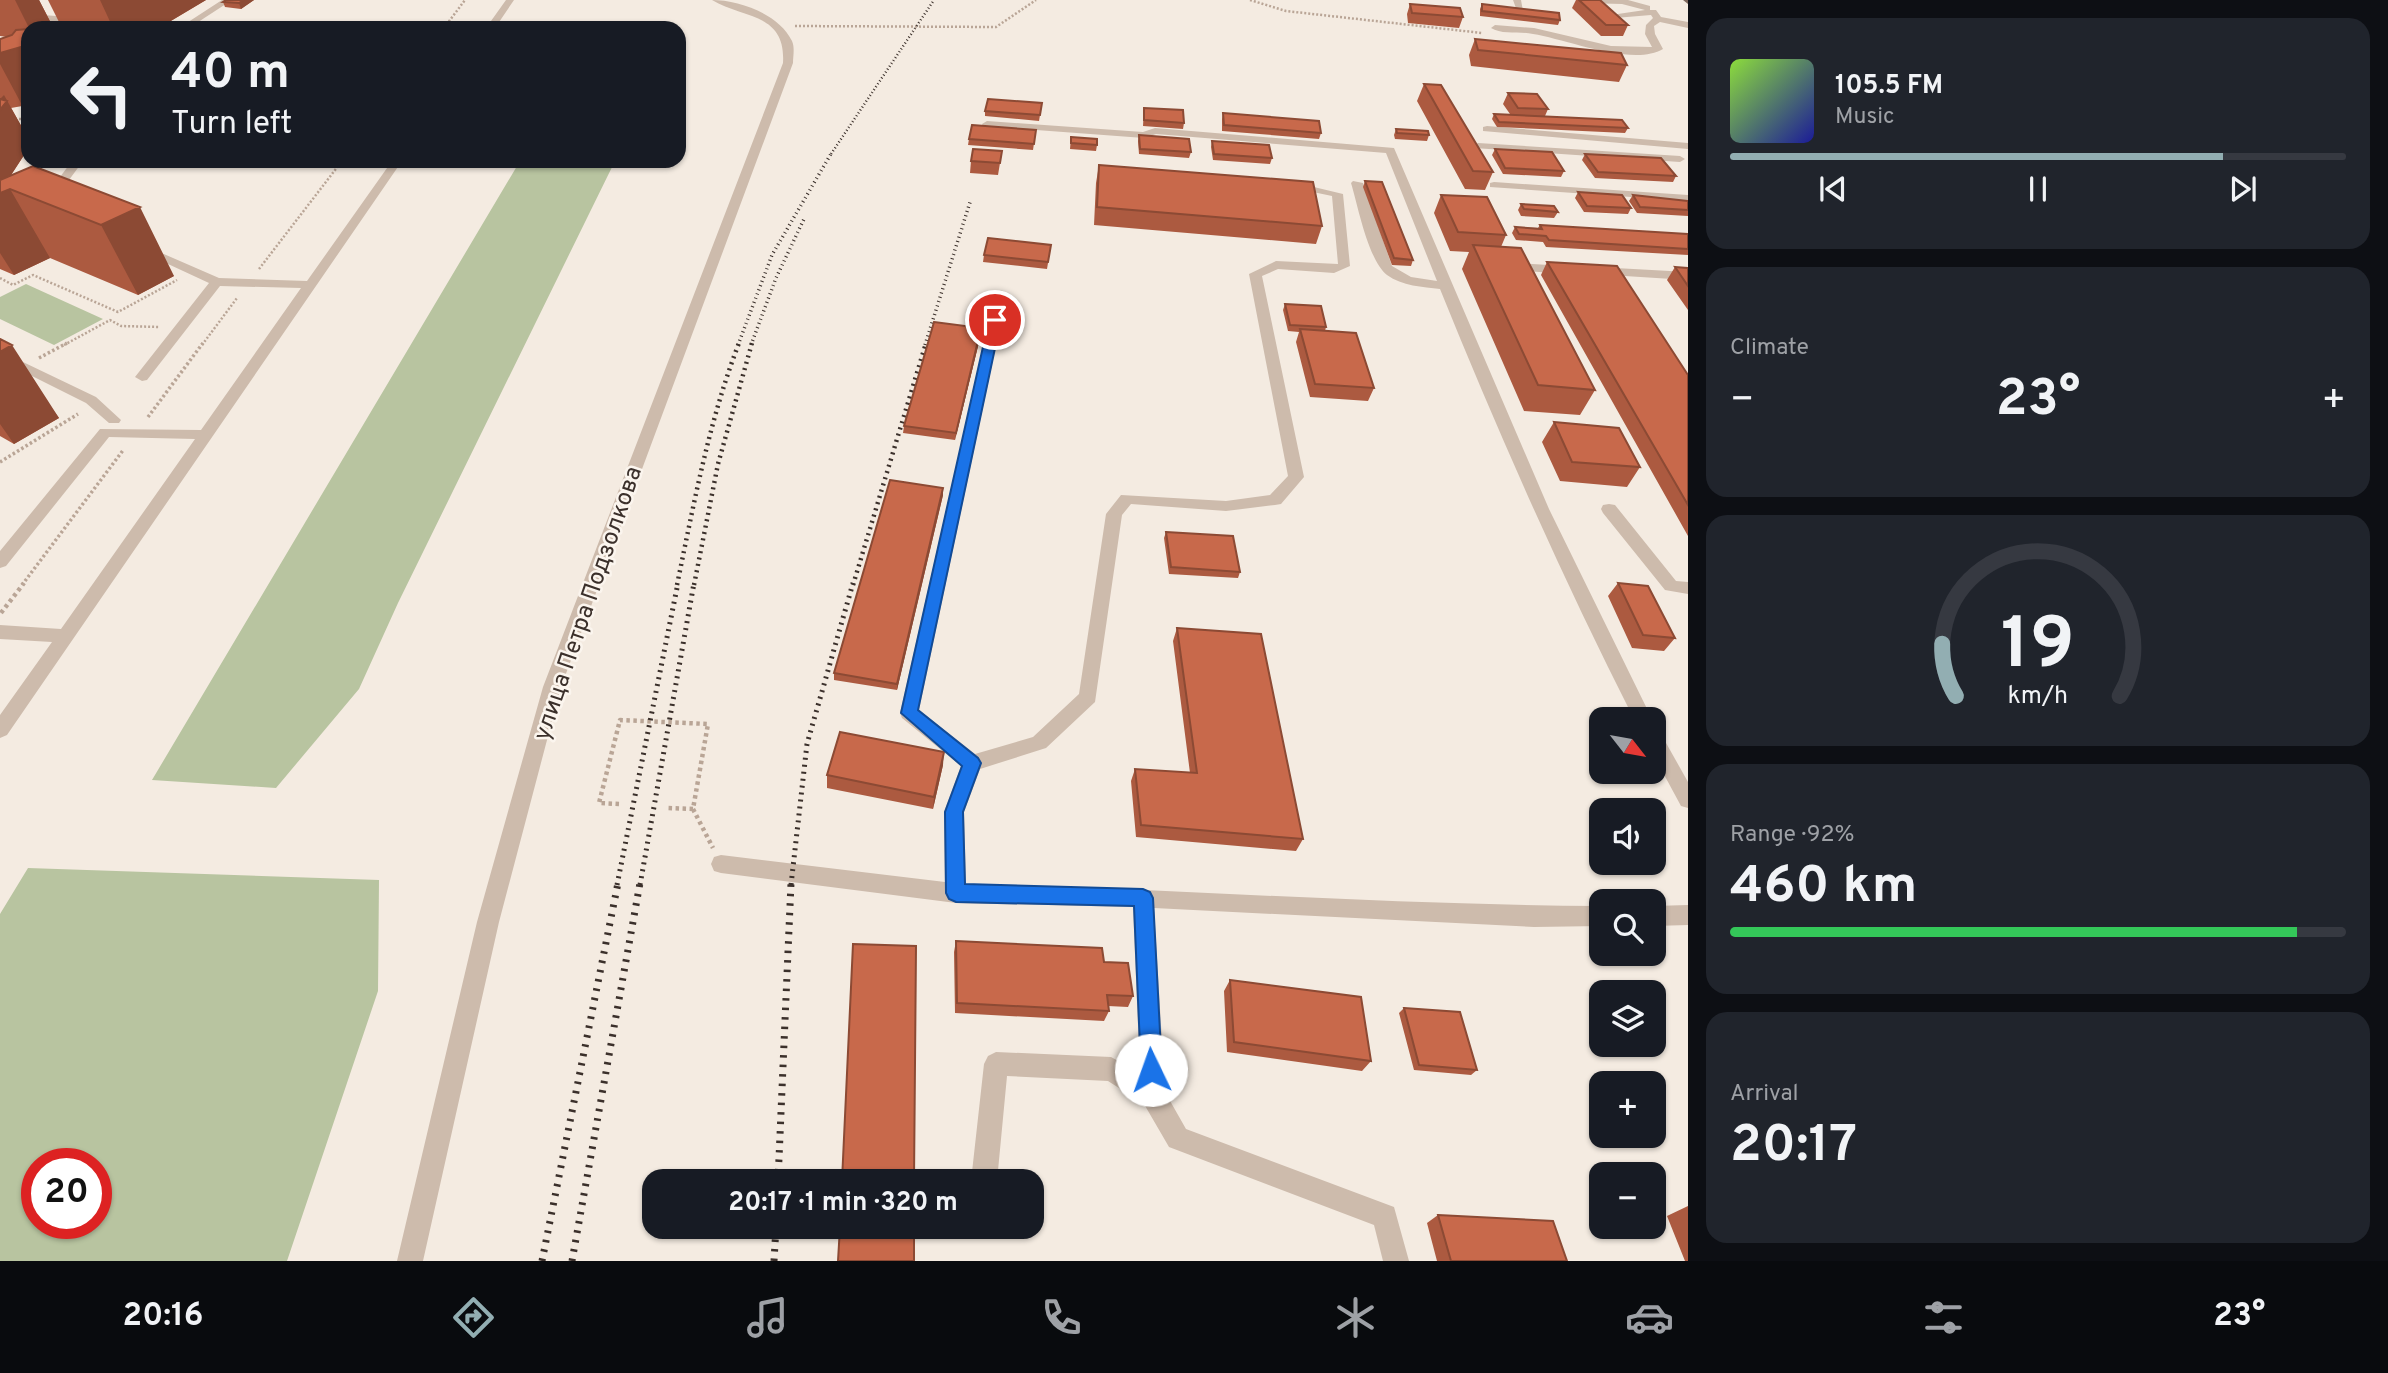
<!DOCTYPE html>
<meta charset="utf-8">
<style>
body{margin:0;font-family:Overpass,sans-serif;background:#20242c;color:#f1f3f6;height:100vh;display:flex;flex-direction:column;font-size:26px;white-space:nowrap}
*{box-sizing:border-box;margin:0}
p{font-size:23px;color:#9ea1a6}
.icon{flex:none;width:38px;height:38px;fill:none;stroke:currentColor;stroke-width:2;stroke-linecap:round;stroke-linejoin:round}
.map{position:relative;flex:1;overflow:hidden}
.details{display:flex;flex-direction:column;gap:18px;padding:18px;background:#0d0f14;width:700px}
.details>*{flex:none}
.banner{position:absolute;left:21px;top:21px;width:665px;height:147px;border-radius:21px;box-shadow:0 2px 5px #0004;background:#171b24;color:#f1f3f6;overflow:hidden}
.needle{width:46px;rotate:121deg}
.tools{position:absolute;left:1589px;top:707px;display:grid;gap:14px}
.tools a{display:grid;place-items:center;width:77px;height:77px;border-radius:14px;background:#171b24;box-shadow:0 2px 5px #0004;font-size:35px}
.speed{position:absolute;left:21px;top:1148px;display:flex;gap:14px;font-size:35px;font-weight:700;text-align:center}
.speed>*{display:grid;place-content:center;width:91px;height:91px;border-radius:50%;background:#171b24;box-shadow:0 2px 5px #0004;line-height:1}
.speed .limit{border:10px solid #d22;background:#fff;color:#111}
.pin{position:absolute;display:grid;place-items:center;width:60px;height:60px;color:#fff;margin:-30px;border:4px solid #fff;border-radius:50%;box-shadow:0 2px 7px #0007}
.me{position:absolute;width:77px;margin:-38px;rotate:357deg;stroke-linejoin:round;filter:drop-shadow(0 0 5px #0008)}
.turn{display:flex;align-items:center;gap:24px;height:147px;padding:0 35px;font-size:32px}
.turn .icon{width:91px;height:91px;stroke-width:2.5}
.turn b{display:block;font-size:49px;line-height:60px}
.big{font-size:52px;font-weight:700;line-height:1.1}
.details .card{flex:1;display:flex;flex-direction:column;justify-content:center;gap:10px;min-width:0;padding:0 24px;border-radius:21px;background:#20242c}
.details .dial{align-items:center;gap:0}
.dial svg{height:182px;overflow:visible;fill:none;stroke:#363941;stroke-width:7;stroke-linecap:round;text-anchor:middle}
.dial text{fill:#f1f3f6;stroke:none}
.song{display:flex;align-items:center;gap:21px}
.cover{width:84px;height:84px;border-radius:10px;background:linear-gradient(135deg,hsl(90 70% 55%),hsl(240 70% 35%))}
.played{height:7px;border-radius:4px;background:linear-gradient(90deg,#92aeb2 80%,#363941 80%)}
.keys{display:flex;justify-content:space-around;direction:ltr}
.heat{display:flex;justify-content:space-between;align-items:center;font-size:38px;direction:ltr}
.charge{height:10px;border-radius:5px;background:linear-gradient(90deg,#34c759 92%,#363941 0)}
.trip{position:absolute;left:642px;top:1169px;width:402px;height:70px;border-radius:21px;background:#171b24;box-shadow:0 2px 5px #0004;font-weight:700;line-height:70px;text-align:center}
.tabs{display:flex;height:112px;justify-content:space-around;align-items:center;background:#090b0e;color:#9ea1a6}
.tabs .icon{width:49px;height:49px}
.tabs .on{color:#92aeb2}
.tabs b{font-size:32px;color:#f1f3f6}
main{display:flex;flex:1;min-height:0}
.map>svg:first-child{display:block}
.green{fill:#b8c4a0;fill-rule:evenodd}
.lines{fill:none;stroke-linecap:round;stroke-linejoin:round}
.path-far2{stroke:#b9a596;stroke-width:2.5;stroke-dasharray:2 2;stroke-linecap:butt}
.path-far1{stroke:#b9a596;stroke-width:3.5;stroke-dasharray:2.5 2.5;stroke-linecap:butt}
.path{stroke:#b9a596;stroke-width:4.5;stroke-dasharray:3.5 3.5;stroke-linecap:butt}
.minor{fill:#cdbbac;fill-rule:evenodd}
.major{fill:#7d675c;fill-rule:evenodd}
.rail-far4{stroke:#3b302b;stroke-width:2.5;stroke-dasharray:1 2.5;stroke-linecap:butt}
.rail-far3{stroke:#3b302b;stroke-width:3.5;stroke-dasharray:1 3.5;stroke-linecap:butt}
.rail-far2{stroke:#3b302b;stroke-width:4.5;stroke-dasharray:2 4.5;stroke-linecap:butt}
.rail-far1{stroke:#3b302b;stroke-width:5;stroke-dasharray:2 5;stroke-linecap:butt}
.rail{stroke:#3b302b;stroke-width:7;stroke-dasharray:2.5 7;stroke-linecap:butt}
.wall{fill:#ac5a40}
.shaded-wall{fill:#8c4a34}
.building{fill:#c8694b;stroke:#8c4a34;stroke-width:2}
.route{fill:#1a73e8;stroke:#114b97;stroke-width:2}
.labels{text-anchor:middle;stroke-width:5;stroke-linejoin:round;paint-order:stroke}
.street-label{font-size:24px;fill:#3b302b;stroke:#fbf5ee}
</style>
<main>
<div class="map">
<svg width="1688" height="1261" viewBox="0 0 1688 1261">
<rect width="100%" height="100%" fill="#f4ebe1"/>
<path class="green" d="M520,161H615L398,603L359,689L276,788L152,780Z
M26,284L103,319L54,345L0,319V297Z
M28,868L379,880L378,991L287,1261H0V914ZM37,1164H96V1223H37Z"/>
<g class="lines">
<path class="path-far2" d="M1250,0L1286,11L1482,33
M795,26L996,27L1036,0
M444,28L465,0
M15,119H28
M259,269L342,161
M0,278L13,285L33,275L118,312L177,280
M64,345L110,320L121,326L160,327
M202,345L237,298"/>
<path class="path-far1" d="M39,358L67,343
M148,417L203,343
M0,462L78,414
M22,585L124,449"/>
<path class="path" d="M1,613L24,583
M619,804L599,803L620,720L708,724L693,809L667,808
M693,809L713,848"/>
<path class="minor" d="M21,0H31L17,13L82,18L86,21L82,24L15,18L6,14V10Z
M222,0H232L189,28H179Z
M506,0H514L495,28H486Z
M712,0C739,0 779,14 792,41C795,48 793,56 793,63L561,687L499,922L423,1261H397L477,922L543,687L783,63C786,12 743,19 712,0Z
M1513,0H1521L1523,11H1517Z
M1579,0H1628L1650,6V10H1656L1661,17L1688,22V28L1660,22L1654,26L1655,34L1663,49C1633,67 1566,39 1533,34C1520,31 1502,35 1491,28L1495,25L1534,28L1611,46L1652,47L1645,34L1646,25L1653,18L1651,15L1615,18L1611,15L1645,10L1622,4L1583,3Z
M987,121L1143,132L1155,128L1394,148L1549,509L1652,719H1634C1563,579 1499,435 1440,289C1423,287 1402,286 1387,275C1368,260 1358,206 1351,183L1353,181L1363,183L1392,266L1411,277L1437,281L1386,153L1156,134L1144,138L983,126L982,124Z
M1487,126L1688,143V149L1483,131V127Z
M1478,143L1680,156L1685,159L1680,162L1474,148L1473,146Z
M72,161H83L55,199H47L45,197Z
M392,161H402L7,735L0,738V715L52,642L0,639V625L61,629L195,439L109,437L6,566L0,568V551L100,429L201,430L301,288L220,286L147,380L142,381L135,377L209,283L140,251L150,248L219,278L307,281Z
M1293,182L1343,194L1350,266L1334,273L1278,269L1262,276L1304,477L1281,504L1275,505L1226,511L1131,504L1122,515L1095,702L1046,748L980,769L964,812L966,884C1178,889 1390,905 1601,906V926L1534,927L1154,908L1165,1092L1186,1129L1394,1207L1409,1261H1383L1374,1225L1169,1147L1144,1104L1108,1081L1007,1076L997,1181H971L984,1064L988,1056L996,1052L1111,1057L1140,1073L1133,907L956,903L721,873L714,871L711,864L714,857L721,855L945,882L944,812L961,766L902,718L900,713L995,294L1001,290L1007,294L919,710L975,754L1033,737L1079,694L1106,514L1121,495L1226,501L1270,495L1288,476L1249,274L1276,261L1338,264L1332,196L1289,187V183Z
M1494,182L1688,195V201L1490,187V183Z
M1518,263L1566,266L1572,270L1566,274L1526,271L1525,277H1517L1512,267Z
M1597,267L1688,272V280L1593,274V268Z
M0,351L96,397L121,420L119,423H109L86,403L0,360Z
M1609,504L1615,505L1676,581L1688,582V594L1665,590L1603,513L1601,509L1603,505Z
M1654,731L1661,734L1688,782V808L1681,806L1654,756Z
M1688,905V925L1654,926V906Z"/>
<path class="major" d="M1683,0H1688V4Z"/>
<path class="rail-far4" d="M831,154L934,0"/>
<path class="rail-far3" d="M738,345L772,255L832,152
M751,345L776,278L804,219
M925,345L971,199"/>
<path class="rail-far2" d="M677,585C694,503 709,421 739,343
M694,585L718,464L752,343
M853,585L926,343"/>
<path class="rail-far1" d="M617,885L678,583
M640,885L694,583
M791,885L807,744L853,583"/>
<path class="rail" d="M778,1181L791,883
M542,1261L618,883
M572,1261L640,883
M774,1261L776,1227"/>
</g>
<path class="wall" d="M0,0H39L53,27L28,28V105L11,108L28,138V149L11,175L33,166L174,276L138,295L50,258L14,275L0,269V39L7,37L0,36Z
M48,0H206L159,28H62Z
M226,0H254L241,9L225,7L223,2Z
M1576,0H1600L1628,25L1623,36H1601L1572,8Z
M1410,4L1463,17L1459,28L1408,23L1407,14Z
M1482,4L1560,20L1558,25L1480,16V9Z
M1475,39L1627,65L1619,82L1471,66L1469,55Z
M1424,84L1493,172L1485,190L1465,189L1417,101Z
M1508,93L1548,109L1545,116L1628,128L1625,133L1497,127L1492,119L1494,114H1510L1503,104Z
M1042,103L1039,121L985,116V111Z
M1144,108L1184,123L1183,129L1143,126Z
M1223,113L1321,133L1319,139L1222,131V119Z
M1396,129L1429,135L1427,141L1395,139L1394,135Z
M1036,130L1033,150L968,145L969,139Z
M1139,135L1191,152L1189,158L1139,154L1138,141Z
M1071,137L1097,145L1096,151L1070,149Z
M1212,141L1272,158L1270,164L1213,160L1211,147Z
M1495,149L1564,171L1561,177L1503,174L1492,155Z
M1002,151L998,175L970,173L971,161Z
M1585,154L1676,176L1673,182L1595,178L1582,160Z
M1099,165L1322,226L1316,244L1094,225L1096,183Z
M1365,181L1413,260L1411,266L1392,265L1363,187Z
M1578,192L1631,208L1628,214L1584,212L1575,198Z
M1441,195L1506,235L1501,247L1595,390L1580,415L1524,411L1462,269L1469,252L1450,251L1434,213Z
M1633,195L1688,201V216L1637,213L1629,201Z
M1521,204L1558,212L1554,218L1521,216L1518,210Z
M1540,225L1688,234V255L1546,247L1543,242L1516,240L1512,233L1515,227L1538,228Z
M1051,245L1047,269L983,262L984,255Z
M1547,262L1688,375V536L1541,275Z
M1675,267L1688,268V310L1667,280Z
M1285,304L1326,327L1325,331L1374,388L1368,401L1310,397L1296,342L1299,332L1288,331L1283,310Z
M981,334L955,440L903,433L904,426Z
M0,339L59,418L14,444L0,436Z
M1554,422L1640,467L1627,487L1560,481L1542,442Z
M943,488V495L897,690L834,680V673Z
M1166,532L1240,572L1238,578L1169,574L1164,538Z
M1618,583L1675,638L1664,651L1632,648L1608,596Z
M1177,628L1303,839L1296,851L1136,837L1131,781L1135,769L1190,773L1173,641Z
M943,765L933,809L827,788V775Z
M956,941L1104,962L1133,996L1128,1007L1108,1006L1109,1011L1104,1021L955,1013L954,952Z
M1230,980L1371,1061L1362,1071L1227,1052L1224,991Z
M1404,1008L1477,1070L1471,1075L1414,1070L1399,1013Z
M1688,1206V1261H1685L1667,1216Z
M1438,1215L1567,1261H1437L1427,1223Z"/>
<path class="shaded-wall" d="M15,0H39L53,27L29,28Z
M100,0H206L159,28H113Z
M244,0H254L241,9L239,3Z
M28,45V105L23,107L0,64V53Z
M4,95L28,138V149L2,189H0V99Z
M10,189L50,258L14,275L0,253V193Z
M140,207L174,276L138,295L101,225Z
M981,328V334L955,440L956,433Z
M12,345L59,418L14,444L0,424V352Z
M943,488V495L897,690V684Z
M944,752L943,765L933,809L934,797Z"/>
<path class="building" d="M226,0H244L239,3L223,2Z
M1579,0H1600L1628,25H1606Z
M1410,4L1460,8L1463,17L1412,13Z
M1482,4L1559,13L1560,20L1482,11Z
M28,29V45L0,53V39L12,35L16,30Z
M1475,39L1621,53L1627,65L1478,50Z
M1424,84L1441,85L1493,172L1473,171Z
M1508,93L1537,94L1548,109L1518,108Z
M0,99L7,101L0,110Z
M988,99L1042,103L1040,115L985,111Z
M1144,108L1183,110L1184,123L1144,120Z
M1223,113L1319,121L1321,133L1224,125Z
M1494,114L1622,120L1628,128L1499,122Z
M972,125L1036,130L1034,144L969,139Z
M1396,129L1428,131L1429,135L1397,133Z
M1139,135L1189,139L1191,152L1140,149Z
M1071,137L1097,139V145L1071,143Z
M1212,141L1269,145L1272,158L1214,154Z
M973,149L1002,151L1000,163L971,161Z
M1495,149L1552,152L1564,171L1505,168Z
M1585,154L1661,158L1676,176L1598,172Z
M1099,165L1313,182L1322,226L1097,207Z
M33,166L140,207L101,225L10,189L0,193V180Z
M1365,181L1382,182L1413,260L1394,258Z
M1578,192L1622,195L1631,208L1587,206Z
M1441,195L1487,197L1506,235L1458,232Z
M1633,195L1688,201V210L1640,207Z
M1521,204L1554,206L1558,212L1524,209Z
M1540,225L1688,234V249L1549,240L1546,236L1519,234L1515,227L1542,229Z
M988,238L1051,245L1048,262L984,255Z
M1473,245L1521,248L1595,390L1538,385Z
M1547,262L1617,266L1688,375V505Z
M1675,267L1688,268V286Z
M1285,304L1321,306L1326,327L1290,325Z
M934,322L981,328L956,433L904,426Z
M1300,329L1356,333L1374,388L1315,384Z
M0,339L12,345L0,352Z
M1554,422L1619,428L1640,467L1572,462Z
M890,480L943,488L897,684L834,673Z
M1166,532L1233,536L1240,572L1171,567Z
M1618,583L1648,586L1675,638L1643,635Z
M1177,628L1261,634L1303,839L1141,825L1135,769L1197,773Z
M840,732L944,752L934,797L827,775Z
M956,941L1102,948L1104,962L1128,963L1133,996L1107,995L1109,1011L957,1003Z
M853,944L916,946L914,1181H842Z
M1230,980L1361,997L1371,1061L1234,1042Z
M1404,1008L1460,1012L1477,1070L1419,1065Z
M1438,1215L1553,1221L1567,1261H1451Z
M840,1227H914V1261H838Z"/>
<path class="route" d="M995,316L1001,320L918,710L978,758L981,763L963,812L965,884L1143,889L1150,892L1153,898L1162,1070L1159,1078L1151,1081L1144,1078L1141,1070L1134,906L956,902L949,899L946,893L945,812L962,766L901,713L989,320Z"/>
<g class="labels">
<g class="street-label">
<text transform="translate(587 603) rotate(-71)" y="8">улица Петра Подзолкова</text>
</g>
</g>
</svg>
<div class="tools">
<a><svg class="needle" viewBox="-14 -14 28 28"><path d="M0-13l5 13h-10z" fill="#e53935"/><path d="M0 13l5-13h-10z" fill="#9ea1a6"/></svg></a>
<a><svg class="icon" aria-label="sound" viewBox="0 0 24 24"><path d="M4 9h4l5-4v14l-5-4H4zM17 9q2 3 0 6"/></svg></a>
<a><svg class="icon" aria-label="search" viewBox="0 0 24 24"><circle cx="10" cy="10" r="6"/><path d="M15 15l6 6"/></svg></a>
<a><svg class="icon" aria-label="layers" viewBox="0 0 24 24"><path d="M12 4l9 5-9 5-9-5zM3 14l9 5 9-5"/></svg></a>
<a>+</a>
<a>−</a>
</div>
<div class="speed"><div class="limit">20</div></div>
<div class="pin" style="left:995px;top:320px;background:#d93025"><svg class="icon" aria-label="arrive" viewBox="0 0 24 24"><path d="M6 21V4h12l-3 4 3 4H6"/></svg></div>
<svg class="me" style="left:1151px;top:1070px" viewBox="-20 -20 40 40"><circle r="19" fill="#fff"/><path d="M0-13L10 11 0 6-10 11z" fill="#1a73e8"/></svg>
<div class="trip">20:17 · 1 min · 320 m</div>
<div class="banner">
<div class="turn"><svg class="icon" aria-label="left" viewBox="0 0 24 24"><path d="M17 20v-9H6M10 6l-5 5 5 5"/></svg><div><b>40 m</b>Turn left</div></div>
</div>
</div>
<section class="details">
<div class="card">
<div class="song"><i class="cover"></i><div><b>105.5 FM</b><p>Music</p></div></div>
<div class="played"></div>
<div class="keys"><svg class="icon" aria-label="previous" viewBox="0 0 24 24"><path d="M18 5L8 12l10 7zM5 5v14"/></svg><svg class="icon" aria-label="pause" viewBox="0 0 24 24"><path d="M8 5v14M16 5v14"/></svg><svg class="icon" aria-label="next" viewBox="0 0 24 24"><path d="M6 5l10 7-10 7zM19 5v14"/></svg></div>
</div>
<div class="card"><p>Climate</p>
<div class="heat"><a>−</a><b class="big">23°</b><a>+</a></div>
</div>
<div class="card dial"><svg viewBox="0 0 100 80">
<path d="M14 69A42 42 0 1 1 86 69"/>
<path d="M14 69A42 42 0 0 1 8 46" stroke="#92aeb2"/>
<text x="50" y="56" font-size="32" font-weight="700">19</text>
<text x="50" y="72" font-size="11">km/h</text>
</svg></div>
<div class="card"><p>Range · 92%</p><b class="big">460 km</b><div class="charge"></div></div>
<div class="card"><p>Arrival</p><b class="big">20:17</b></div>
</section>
</main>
<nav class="tabs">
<b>20:16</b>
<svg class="icon on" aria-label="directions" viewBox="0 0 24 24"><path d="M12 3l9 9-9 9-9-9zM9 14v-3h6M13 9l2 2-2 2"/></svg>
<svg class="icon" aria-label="music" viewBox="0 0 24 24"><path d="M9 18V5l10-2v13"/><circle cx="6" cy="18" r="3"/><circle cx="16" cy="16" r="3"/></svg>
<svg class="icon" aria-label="phone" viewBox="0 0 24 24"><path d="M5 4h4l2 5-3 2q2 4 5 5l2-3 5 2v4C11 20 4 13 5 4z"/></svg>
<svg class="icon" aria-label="climate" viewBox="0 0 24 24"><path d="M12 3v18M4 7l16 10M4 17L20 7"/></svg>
<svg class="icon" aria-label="car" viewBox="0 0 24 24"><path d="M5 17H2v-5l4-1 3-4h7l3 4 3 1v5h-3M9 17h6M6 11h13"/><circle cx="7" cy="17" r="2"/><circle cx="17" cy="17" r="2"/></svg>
<svg class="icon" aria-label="filters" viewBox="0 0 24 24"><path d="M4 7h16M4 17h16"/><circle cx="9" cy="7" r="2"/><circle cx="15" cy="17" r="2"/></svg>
<b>23°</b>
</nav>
